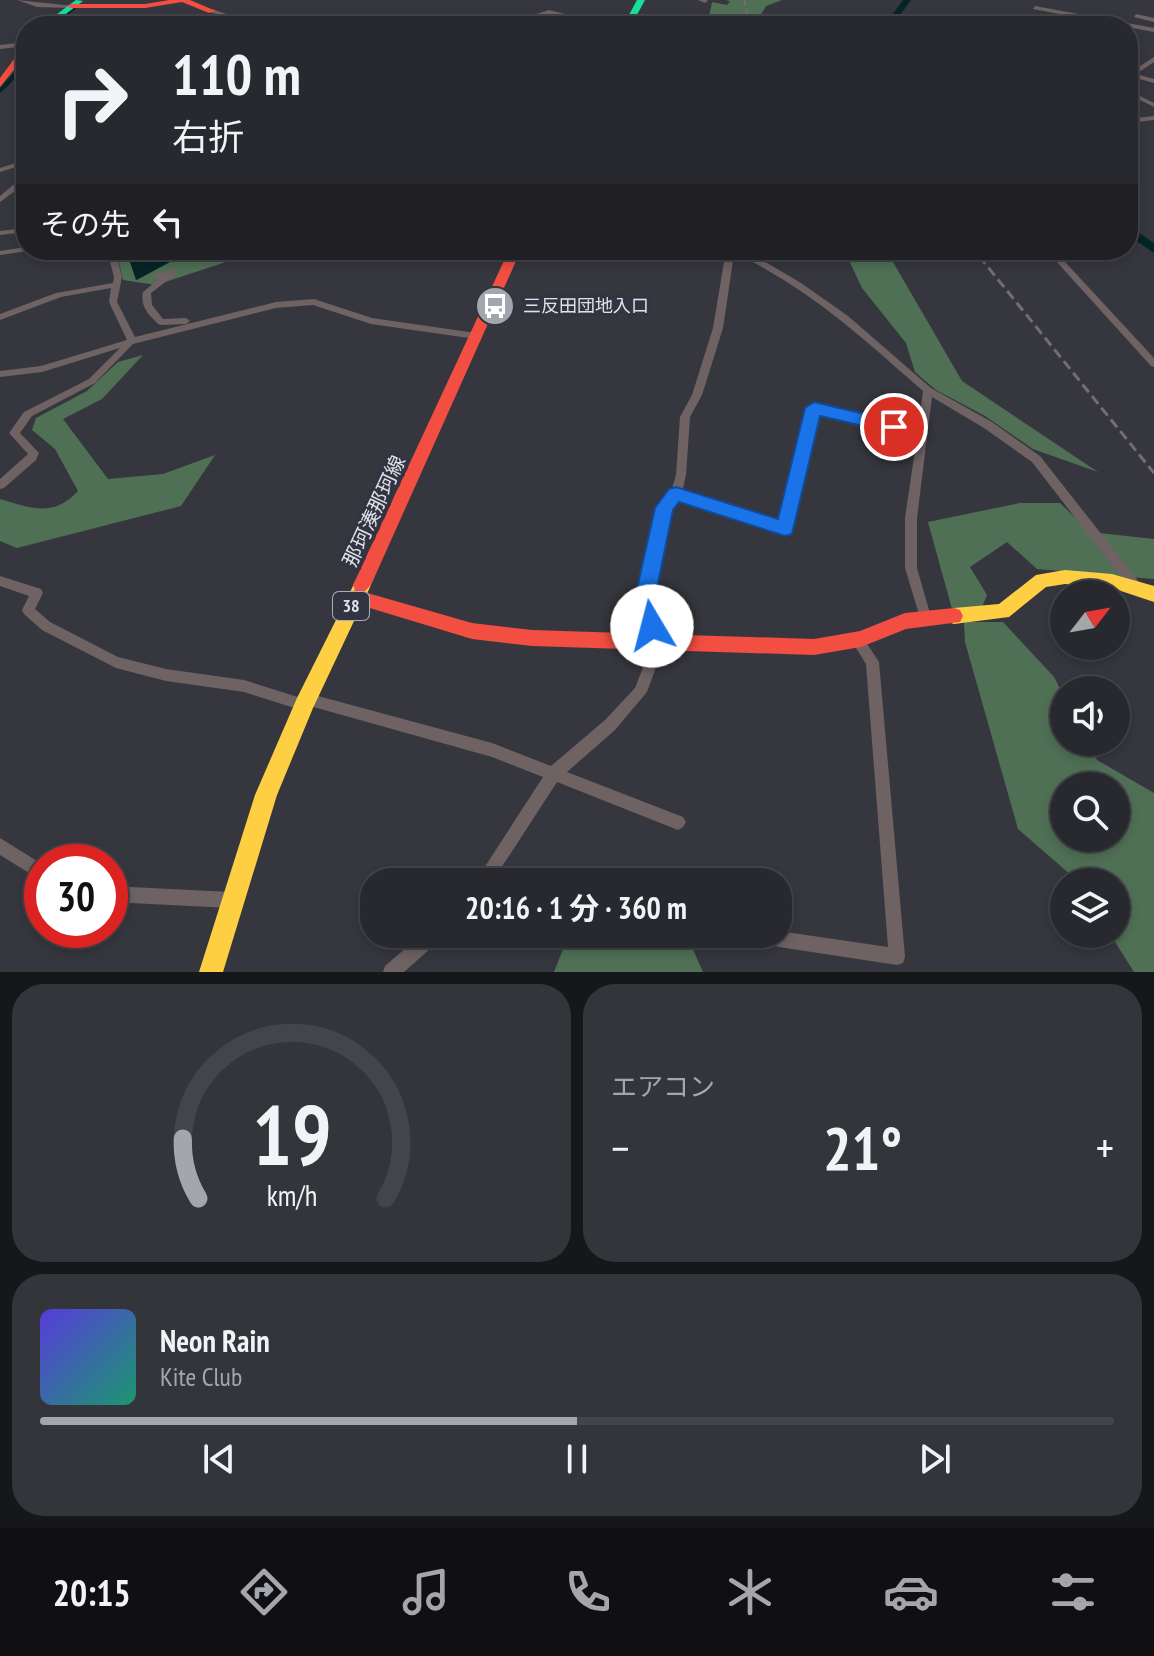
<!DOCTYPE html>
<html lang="ja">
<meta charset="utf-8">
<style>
body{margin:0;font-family:"PT Sans Narrow","Noto Sans JP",sans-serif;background:#34353a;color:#f1f3f6;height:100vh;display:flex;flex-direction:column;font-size:30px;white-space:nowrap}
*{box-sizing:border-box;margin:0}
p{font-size:26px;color:#a5a6aa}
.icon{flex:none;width:44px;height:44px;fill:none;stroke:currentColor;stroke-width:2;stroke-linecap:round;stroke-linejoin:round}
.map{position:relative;height:972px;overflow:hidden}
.sheet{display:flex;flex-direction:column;gap:12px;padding:12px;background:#161719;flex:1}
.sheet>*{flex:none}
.hud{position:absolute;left:16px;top:16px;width:1122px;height:244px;border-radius:32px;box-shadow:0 4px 12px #0003,0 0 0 2px #44454a;background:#28292e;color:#f1f3f6;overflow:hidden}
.needle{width:52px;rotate:59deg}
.tools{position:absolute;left:1050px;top:580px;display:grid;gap:16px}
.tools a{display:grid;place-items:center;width:80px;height:80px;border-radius:50%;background:#28292e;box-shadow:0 4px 12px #0003,0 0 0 2px #44454a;font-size:40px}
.speed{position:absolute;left:24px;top:844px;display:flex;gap:16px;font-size:40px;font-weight:700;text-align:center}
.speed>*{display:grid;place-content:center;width:104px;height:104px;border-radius:50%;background:#28292e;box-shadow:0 4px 12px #0003,0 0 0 2px #44454a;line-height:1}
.speed .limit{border:12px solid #d22;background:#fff;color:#111}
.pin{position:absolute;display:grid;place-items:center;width:68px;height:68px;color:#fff;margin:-34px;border:4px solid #fff;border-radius:50%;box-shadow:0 2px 8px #0007}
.me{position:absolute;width:88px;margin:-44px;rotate:352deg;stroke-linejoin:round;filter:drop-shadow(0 0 6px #0008)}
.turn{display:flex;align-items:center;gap:28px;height:168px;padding:0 24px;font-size:36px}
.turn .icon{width:104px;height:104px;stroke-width:2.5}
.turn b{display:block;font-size:56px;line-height:68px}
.then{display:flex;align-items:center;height:76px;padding:0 24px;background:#0003;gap:16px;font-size:30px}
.big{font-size:60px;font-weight:700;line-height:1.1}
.sheet .card{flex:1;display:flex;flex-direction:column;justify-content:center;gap:12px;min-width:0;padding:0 28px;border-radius:32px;background:#34353a}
.sheet .dial{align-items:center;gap:0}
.dial svg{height:208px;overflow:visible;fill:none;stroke:#44454a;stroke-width:7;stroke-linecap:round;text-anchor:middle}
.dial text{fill:#f1f3f6;stroke:none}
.song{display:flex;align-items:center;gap:24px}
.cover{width:96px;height:96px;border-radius:12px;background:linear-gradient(135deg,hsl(250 70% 55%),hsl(160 70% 35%))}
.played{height:8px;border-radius:4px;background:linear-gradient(90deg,#a4a6ae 50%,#44454a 50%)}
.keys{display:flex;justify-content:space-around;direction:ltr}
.heat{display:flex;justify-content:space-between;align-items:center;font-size:44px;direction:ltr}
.sheet .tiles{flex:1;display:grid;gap:12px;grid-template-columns:1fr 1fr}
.card:last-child{grid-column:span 2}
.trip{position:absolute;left:360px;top:868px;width:432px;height:80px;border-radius:32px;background:#28292e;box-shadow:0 4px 12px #0003,0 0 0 2px #44454a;font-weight:700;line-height:80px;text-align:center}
.tabs{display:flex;height:128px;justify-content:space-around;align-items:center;background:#101012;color:#a5a6aa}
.tabs .icon{width:56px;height:56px}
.tabs .on{color:#a4a6ae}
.tabs b{font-size:36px;color:#f1f3f6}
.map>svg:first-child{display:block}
.forest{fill:#507055;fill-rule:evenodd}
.water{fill:#052426}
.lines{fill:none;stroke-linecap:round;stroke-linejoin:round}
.canal{fill:#052426;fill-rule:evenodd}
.river{fill:#052426;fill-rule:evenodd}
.street{fill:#6e6263;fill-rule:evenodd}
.fast{fill:#16e098;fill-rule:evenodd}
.slow{fill:#ffcf43;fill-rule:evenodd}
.jam{fill:#f24e42;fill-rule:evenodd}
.rail-far1{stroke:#726d70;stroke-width:2;stroke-dasharray:6 3;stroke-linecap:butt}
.rail{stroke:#726d70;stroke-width:3;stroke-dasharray:10 5;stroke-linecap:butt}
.route{fill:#1a73e8;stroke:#114b97;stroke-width:2}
.labels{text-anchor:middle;stroke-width:8;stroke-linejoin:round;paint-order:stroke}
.far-poi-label{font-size:18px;fill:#e0e2ea;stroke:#323441;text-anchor:start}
.shield{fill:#323441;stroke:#acaeb7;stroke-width:2}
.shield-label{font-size:18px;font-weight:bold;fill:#e0e2ea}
.street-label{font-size:20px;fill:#e0e2ea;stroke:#323441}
</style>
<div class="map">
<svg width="1154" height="972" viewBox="0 0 1154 972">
<rect width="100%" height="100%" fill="#36373e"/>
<path class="forest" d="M725,0H782L766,6L759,18L764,26H707L712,2L727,5L730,1Z
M116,250H126L137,280L181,256L215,250H248L229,261L156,285L123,280Z
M844,250H886L962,381L1098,472L1033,449L985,416L936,390L915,372L906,343L862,288Z
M143,355L102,399L63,419L108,479L163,474L215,455L181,506L17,548L0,541V499C31,508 53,518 78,491L55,449L32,430L36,418L87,391L118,362Z
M1020,503H1060L1090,532L1154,539V579L1037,569L1007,542L970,567L987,595L980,612L952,609L928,522Z
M964,622H1003L1054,677L1064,696V742H1088L1097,760L1154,793V972H1134L1110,934H1116V882H1079L1018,829L965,642ZM1064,786H1116V838H1064Z
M569,934H686L703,972H554Z"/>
<path class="water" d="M126,250H215L181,256L136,280Z"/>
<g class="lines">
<path class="canal" d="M74,6L78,7L53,26H48Z
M26,52C26,69 12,83 0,93V88L19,67L23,54Z"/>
<path class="river" d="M903,0H911L892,26H884Z
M1128,225L1154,243V253L1128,235Z"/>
<path class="street" d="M17,0L74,6L71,8L37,7Z
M698,0H707L708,1L705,3Z
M1035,6L1154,28V32L1033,9Z
M212,9L258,25L259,26H251L210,12Z
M549,10L613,26H603L549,14L508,26L471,21L480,14L483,16L478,20L505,24Z
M632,13L655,17L658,19L655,26H649L652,20L630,16Z
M1136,14L1154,18V22L1134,17Z
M26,42V46L0,49V45Z
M1154,57V62L1136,74L1154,79V83L1132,77L1128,79V74Z
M1128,90L1154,103V107L1128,94Z
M1154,116V120L1128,123V119Z
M26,160V164L0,172V168Z
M23,177H26V183L0,202V196Z
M26,228V232L0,235V231Z
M26,247V250H67L63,252L28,251L0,255V251Z
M107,250H115L122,277L117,302L135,337L276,302L314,299L372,318L476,333L481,336L476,339L371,324L313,305L276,308L133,344L95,383L32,416L20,433L39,453L36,460L4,488L0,489V479L28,454L9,433L24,412L89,379L120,348L42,372L0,377V371L41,366L127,340L109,302L111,288L61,297L0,320V314L56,293L113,283L114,277Z
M726,250H739L750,253L801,283L848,316L931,388L992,422L1040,456L1139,582L1141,586L1139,590L1135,591L1131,590L1032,462L984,428L932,397L917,518V568L931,617L929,621L925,622L921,621L905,568V518L917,437L818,412L789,532L785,534L678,499L669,509L652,593L665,642L647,692L615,730L567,772L683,817L686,822L683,827L678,830L557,782L492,882H475L543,777L492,757L310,706L309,710L304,711L244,692L166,681L116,668L42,630L24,614L22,610L29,596L0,586V576L41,589L43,593L35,609L50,622L118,657L166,669L244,680L301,698L302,695L307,693L492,743L551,766L605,720L635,688L653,642L640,593L658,508L671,492L676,475L680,417L692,395L713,328ZM734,254C749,258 763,268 777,276C831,308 876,350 923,391L918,430L814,405L810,406L781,523L682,492L686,475L690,417L702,395L723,328Z
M1046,250H1054L1154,358V367L1151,366Z
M173,269L177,272L176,274L151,293L152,305L163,319L186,318L190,321L186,324L161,325L158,324C148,314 140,306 143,292L160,278H154V274Z
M857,634L862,636L879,662L905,957L903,963L897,965L779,947L773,945L771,939L773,934H778L779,931L888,947L866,664L851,640L852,636Z
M0,838L42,864V881L0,855Z
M110,886L231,892L237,894L239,900L237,906L231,908L110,902Z
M422,934H442L440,940L404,972H383L385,966Z"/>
<path class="fast" d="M76,0L83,1L50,26H41Z
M637,0H645L631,26H623Z"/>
<path class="slow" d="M1065,570L1112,574L1154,586V602L1112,588L1065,584L1046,587L1009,617L954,624L948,622L945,616L948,610L954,608L999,604L1036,575Z
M362,578L368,580L371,585L313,708L277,795L223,972H199L255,795L297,698L356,580Z"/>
<path class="jam" d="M169,0H190L216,11L209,13L182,2L145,8H71L67,6L71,4H145Z
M23,47H26V55L0,87V78Z
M509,250H521L371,585L364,592L472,623L532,630L814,639L860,631L905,613L954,608L960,610L963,616L960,622L906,629L861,647L814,655L532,646L472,639L350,602L347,597L350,592L355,590L353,585Z"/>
<path class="rail-far1" d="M744,0L750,26
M974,250L981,258"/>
<path class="rail" d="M979,256L1154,473"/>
</g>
<path class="route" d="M814,402L894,421L902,427L894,433L820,416L792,534L785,536L679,502L673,510L656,593L663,626L660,633L652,636L645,633L636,593L655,508L669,489L676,487L778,519L805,408Z"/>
<defs>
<symbol id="bus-disc" viewBox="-11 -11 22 22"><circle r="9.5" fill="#a4a6ae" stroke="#323441"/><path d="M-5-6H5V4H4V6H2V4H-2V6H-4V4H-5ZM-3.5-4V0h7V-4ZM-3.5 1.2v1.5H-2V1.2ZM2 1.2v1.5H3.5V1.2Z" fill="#fff"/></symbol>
</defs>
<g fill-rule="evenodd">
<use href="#bus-disc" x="473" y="284" width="44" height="44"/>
</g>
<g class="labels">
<g class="far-poi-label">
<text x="523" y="312">三反田団地入口</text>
</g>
<rect class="shield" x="333" y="592" width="36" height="28" rx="6"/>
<g class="shield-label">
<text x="351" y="612">38</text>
</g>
<g class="street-label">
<text transform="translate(374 511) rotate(-65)" y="7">那珂湊那珂線</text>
</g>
</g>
</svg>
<div class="tools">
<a><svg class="needle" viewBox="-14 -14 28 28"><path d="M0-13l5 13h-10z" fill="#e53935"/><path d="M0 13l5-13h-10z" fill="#a5a6aa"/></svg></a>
<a><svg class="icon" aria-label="sound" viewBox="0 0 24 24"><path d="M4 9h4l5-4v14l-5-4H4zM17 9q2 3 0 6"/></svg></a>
<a><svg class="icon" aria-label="search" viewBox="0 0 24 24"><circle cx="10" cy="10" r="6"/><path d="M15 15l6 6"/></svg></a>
<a><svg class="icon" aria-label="layers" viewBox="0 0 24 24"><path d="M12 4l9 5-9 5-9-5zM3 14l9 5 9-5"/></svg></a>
</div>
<div class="speed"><div class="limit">30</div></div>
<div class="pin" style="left:894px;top:427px;background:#d93025"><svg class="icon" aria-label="arrive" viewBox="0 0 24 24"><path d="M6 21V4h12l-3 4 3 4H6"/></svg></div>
<svg class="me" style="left:652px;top:626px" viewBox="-20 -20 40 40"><circle r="19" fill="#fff"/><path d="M0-13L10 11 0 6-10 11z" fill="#1a73e8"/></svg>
<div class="trip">20:16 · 1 分 · 360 m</div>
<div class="hud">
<div class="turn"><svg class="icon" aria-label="right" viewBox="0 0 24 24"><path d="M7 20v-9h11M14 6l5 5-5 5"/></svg><div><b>110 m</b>右折</div></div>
<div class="then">その先<svg class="icon" aria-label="left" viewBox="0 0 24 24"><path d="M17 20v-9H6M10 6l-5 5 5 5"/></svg></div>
</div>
</div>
<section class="sheet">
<div class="tiles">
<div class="card dial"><svg viewBox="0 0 100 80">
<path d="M14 69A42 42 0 1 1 86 69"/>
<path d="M14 69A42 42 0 0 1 8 46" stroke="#a4a6ae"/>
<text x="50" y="56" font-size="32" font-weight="700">19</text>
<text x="50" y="72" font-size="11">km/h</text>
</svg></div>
<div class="card"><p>エアコン</p>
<div class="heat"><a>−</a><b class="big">21°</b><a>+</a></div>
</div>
<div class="card">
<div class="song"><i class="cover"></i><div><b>Neon Rain</b><p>Kite Club</p></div></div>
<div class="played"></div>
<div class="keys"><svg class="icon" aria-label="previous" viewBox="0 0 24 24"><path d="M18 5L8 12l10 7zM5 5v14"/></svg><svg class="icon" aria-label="pause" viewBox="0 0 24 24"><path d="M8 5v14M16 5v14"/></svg><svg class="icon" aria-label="next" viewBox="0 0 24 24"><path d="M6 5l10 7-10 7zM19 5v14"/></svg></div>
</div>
</div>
</section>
<nav class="tabs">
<b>20:15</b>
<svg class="icon on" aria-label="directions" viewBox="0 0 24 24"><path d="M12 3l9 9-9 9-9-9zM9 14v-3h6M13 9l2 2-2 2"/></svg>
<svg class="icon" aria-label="music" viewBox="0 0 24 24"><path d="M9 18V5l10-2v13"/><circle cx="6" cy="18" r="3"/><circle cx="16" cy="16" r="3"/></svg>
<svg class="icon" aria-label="phone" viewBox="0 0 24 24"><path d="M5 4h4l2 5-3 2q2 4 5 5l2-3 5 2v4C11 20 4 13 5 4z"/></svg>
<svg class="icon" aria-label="climate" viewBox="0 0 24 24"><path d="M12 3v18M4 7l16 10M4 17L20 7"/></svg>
<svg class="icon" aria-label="car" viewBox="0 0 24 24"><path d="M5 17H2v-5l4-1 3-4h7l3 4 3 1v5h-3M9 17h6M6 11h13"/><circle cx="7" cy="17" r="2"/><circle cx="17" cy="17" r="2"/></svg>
<svg class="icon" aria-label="filters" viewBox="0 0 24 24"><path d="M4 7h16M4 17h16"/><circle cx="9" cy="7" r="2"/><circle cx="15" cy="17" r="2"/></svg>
</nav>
